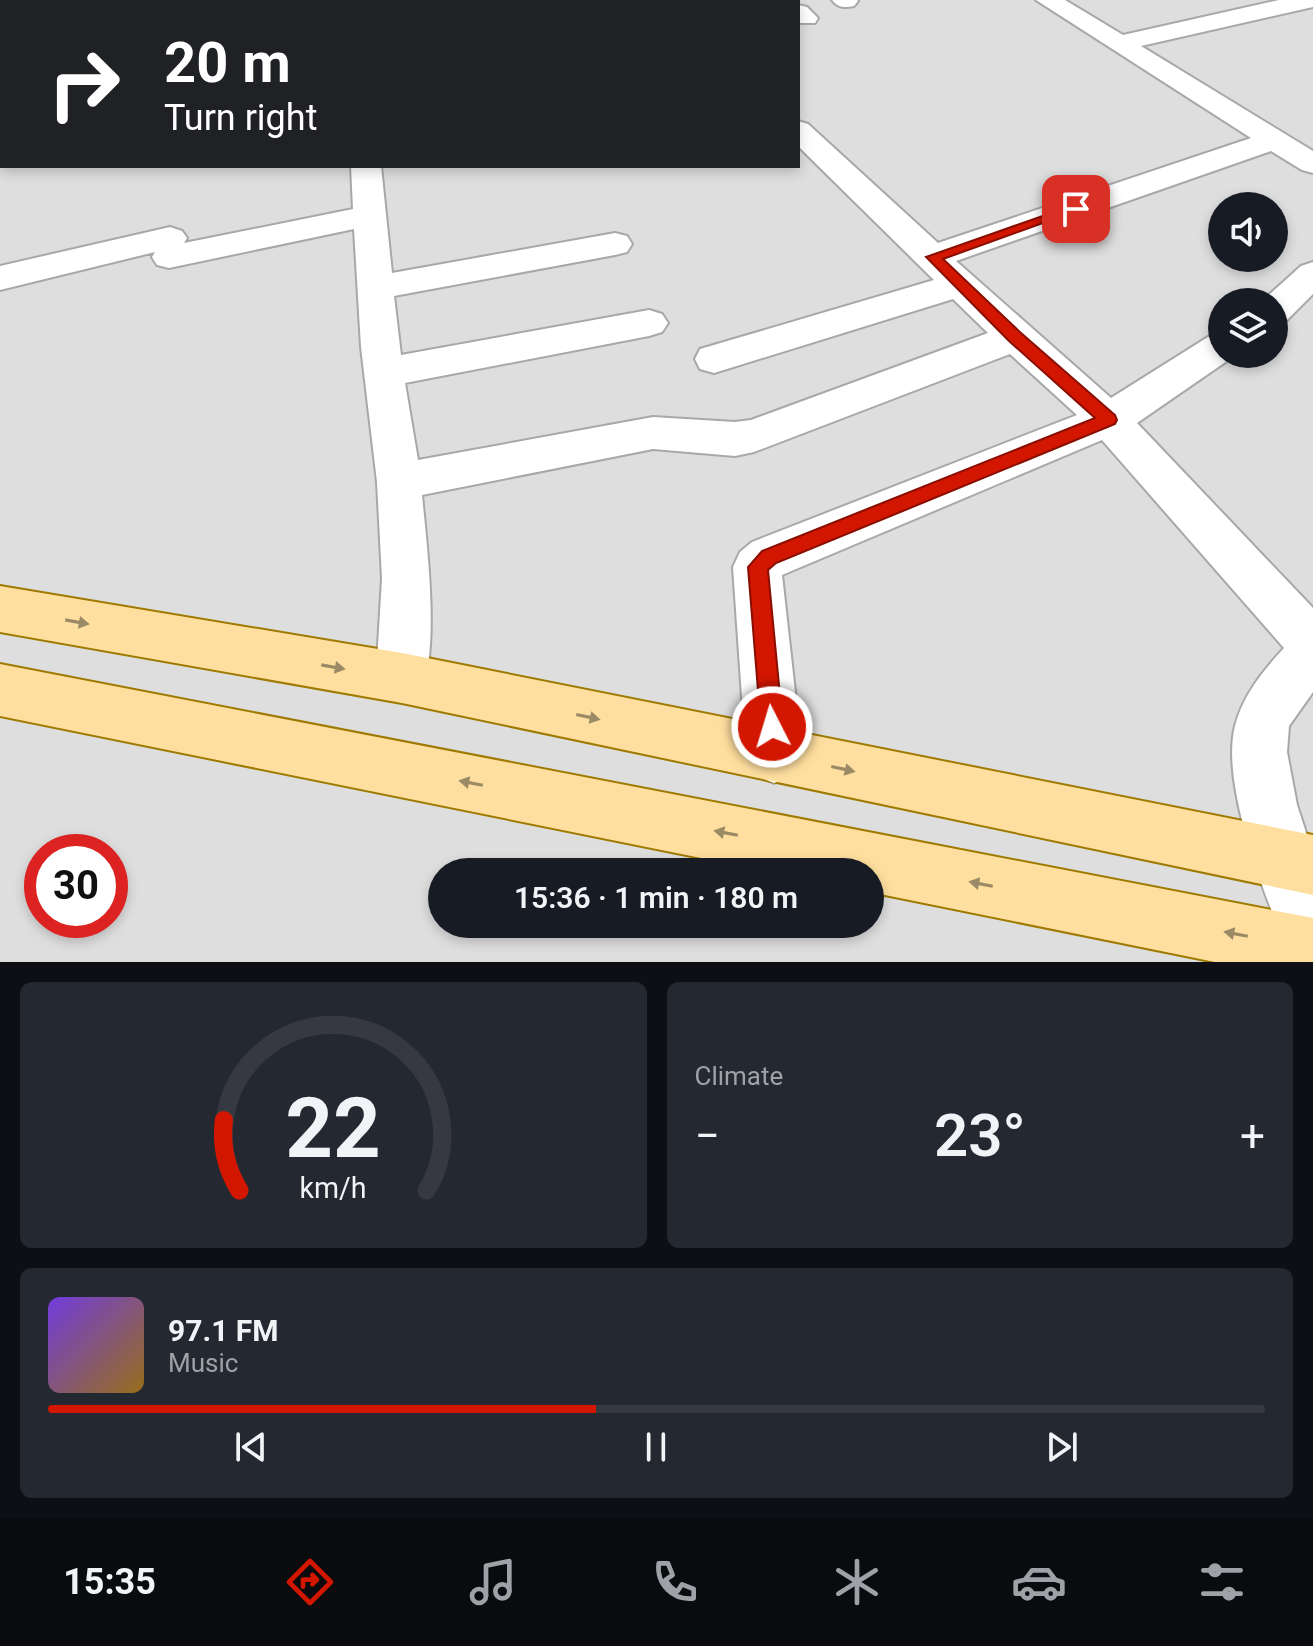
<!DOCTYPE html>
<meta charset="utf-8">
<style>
body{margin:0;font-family:Roboto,sans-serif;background:#242831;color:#f1f3f6;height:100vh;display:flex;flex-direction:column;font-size:30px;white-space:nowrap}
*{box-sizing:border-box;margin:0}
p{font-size:26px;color:#9ea1a6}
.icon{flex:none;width:44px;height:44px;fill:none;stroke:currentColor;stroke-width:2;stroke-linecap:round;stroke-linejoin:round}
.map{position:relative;height:962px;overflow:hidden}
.panel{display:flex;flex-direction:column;gap:20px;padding:20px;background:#0d0f14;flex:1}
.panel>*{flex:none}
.top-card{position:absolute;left:0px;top:0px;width:800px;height:168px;box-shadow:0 4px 12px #0003;background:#202124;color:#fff;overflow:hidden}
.fabs{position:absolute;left:1208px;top:192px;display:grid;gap:16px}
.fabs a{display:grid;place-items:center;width:80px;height:80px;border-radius:50%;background:#171b24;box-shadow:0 4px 12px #0003;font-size:40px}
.speed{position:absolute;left:24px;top:834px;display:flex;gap:16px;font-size:40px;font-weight:700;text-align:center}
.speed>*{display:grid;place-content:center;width:104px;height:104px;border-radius:50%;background:#171b24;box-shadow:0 4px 12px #0003;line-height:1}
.speed .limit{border:12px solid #d22;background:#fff;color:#111}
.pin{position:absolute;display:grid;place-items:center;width:68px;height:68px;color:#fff;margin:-34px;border-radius:16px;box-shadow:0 4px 12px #0006}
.me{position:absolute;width:88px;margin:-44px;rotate:355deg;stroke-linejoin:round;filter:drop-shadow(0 0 6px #0008)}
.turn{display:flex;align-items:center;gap:28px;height:168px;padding:0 32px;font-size:36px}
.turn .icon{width:104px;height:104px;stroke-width:2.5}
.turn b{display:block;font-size:56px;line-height:68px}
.big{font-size:60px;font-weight:600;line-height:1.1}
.panel .widget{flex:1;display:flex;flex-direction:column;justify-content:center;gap:12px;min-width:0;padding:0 28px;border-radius:12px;background:#242831}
.panel .dial{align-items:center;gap:0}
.dial svg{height:208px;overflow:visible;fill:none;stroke:#363941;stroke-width:7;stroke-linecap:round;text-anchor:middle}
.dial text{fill:#f1f3f6;stroke:none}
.song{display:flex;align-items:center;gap:24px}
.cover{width:96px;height:96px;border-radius:12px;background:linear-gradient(135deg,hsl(260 70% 55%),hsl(40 70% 35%))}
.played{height:8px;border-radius:4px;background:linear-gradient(90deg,#d21600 45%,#363941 45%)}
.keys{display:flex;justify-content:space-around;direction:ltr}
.heat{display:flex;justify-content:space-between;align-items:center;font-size:44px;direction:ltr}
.panel .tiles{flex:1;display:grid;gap:20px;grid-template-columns:1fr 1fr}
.widget:last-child{grid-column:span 2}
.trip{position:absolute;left:428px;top:858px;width:456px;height:80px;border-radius:40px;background:#171b24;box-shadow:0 4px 12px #0003;font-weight:600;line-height:80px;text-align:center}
.tabs{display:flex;height:128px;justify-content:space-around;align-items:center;background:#090b0e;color:#9ea1a6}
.tabs .icon{width:56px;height:56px}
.tabs .selected{color:#d21600}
.tabs b{font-size:36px;color:#f1f3f6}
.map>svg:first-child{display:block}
.residential{fill:#dfdede;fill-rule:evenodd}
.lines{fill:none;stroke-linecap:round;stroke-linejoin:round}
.minor-casing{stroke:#a8a8a8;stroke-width:4}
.major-casing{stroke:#9e7a00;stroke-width:4}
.minor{fill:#fff;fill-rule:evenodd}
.major{fill:#ffdf9f;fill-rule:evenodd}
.oneway{fill:#9b8a66}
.route{fill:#d21600;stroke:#880e00;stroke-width:2}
</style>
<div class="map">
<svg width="1313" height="962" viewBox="0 0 1313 962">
<rect width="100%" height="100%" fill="#f2efe7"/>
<path class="residential" d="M0,0H1313V962H0ZM2,2H798V166H2ZM1222,206H1274V258H1222ZM1222,302H1274V354H1222ZM42,852H110V920H42ZM442,872H870V924H442Z"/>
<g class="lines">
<defs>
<path id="minor" d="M28,0H76L77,2H30Z
M95,0H120L94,2Z
M243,0H268L242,2Z
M710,0H735L736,2H712Z
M832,0H857L858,1L854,6C845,8 838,8 832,0Z
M1036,0H1065L1123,35L1279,0H1313V7L1141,46L1313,151V173L1302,170L1271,151L956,261L1111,398L1208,337L1222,333V354H1237L1137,423L1313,608V692L1289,726L1287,752L1297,805L1313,854V962L1291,958C1267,902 1220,785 1235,726C1243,695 1263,671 1284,648L1102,440L782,575L802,755L794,775L774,783L754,775L746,755L733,567L740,552L752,542L1077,415L1010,354L754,452L735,456L653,449L422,495C427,548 440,649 420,696L402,703L384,696L376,678L382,579L377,482L361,347L354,229L169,268L157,265L152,257L155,252L0,290V266L170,227L182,231L187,238L184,243L353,209L351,166H381L392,273L615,233L627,236L632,244L627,252L615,255L394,296L401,355L649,310L662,314L668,323L662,332L649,336L405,383L418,460L653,417L735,422L751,420L988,333L953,299L714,373L700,369L695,359L700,349L934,280L798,146V121L808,124L938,243L1251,138Z
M798,5L807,7L818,18L815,23H798Z
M0,28H2V44H0Z
M0,101H2L0,121Z
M1313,262V294L1287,320L1274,324V302H1261L1301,266Z"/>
<path id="major" d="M0,586L402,653L1313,835V895L402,703L0,632Z
M0,664L1313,918V962H1215L870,892V872H770L0,716Z"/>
</defs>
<use href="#minor" class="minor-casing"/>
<use href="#major" class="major-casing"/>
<use href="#minor" class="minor"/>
<use href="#major" class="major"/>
</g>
<defs><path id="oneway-solid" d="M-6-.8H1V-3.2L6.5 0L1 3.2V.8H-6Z" transform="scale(2)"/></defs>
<g class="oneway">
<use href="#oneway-solid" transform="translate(77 622) rotate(10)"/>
<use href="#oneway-solid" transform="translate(333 667) rotate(10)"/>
<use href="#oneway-solid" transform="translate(588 717) rotate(12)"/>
<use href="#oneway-solid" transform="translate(843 769) rotate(12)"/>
<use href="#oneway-solid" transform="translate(471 783) rotate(-169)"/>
<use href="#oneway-solid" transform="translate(726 833) rotate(-169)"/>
<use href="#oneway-solid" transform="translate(981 884) rotate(-169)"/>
<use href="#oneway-solid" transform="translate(1236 934) rotate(-169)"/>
</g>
<path class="route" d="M1071,206L1082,209L943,259L1021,333L1115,415L1117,420L1115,424L776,563L768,570L783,727L780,735L772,738L764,735L761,727L748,567L762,551L1095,418L1009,341L926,257Z"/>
</svg>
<div class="fabs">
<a><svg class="icon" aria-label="sound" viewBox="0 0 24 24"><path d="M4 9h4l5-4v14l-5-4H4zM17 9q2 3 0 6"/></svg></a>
<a><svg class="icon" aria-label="layers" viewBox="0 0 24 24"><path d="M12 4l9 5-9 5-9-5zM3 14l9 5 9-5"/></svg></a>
</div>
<div class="speed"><div class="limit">30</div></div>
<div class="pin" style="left:1076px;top:209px;background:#d93025"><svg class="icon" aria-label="arrive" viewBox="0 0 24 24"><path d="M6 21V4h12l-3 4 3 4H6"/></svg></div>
<svg class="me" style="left:772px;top:727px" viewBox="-20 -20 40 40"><circle r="17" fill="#d21600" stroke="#fff" stroke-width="3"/><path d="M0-11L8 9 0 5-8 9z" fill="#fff"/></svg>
<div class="trip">15:36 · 1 min · 180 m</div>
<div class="top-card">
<div class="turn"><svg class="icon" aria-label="right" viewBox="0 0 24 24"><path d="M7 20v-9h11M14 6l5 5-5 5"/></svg><div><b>20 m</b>Turn right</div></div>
</div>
</div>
<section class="panel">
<div class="tiles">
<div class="widget dial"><svg viewBox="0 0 100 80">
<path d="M14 69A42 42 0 1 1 86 69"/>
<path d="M14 69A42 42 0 0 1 8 42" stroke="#d21600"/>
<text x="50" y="56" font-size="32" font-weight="700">22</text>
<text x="50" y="72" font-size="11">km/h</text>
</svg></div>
<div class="widget"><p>Climate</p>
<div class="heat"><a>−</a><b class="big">23°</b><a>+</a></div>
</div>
<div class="widget">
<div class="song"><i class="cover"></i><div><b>97.1 FM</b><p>Music</p></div></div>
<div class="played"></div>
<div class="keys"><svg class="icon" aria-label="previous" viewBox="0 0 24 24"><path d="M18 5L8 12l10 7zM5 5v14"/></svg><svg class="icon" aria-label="pause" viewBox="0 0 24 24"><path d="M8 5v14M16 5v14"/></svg><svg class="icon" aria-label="next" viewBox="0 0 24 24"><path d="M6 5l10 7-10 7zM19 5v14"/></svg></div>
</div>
</div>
</section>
<nav class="tabs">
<b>15:35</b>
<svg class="icon selected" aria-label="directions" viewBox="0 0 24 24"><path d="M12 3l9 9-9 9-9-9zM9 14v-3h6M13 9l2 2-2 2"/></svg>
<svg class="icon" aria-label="music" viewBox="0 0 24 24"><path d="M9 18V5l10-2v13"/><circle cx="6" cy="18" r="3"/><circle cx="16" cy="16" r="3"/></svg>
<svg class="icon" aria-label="phone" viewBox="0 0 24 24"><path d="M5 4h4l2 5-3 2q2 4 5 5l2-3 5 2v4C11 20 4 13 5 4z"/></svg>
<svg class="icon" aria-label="climate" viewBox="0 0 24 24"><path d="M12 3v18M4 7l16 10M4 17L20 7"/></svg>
<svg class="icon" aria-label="car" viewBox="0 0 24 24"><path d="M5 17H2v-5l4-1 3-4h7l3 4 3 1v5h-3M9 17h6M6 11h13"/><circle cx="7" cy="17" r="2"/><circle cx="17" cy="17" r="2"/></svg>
<svg class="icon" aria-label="filters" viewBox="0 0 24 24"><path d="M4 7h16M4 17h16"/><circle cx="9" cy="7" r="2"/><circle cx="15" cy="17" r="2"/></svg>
</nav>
